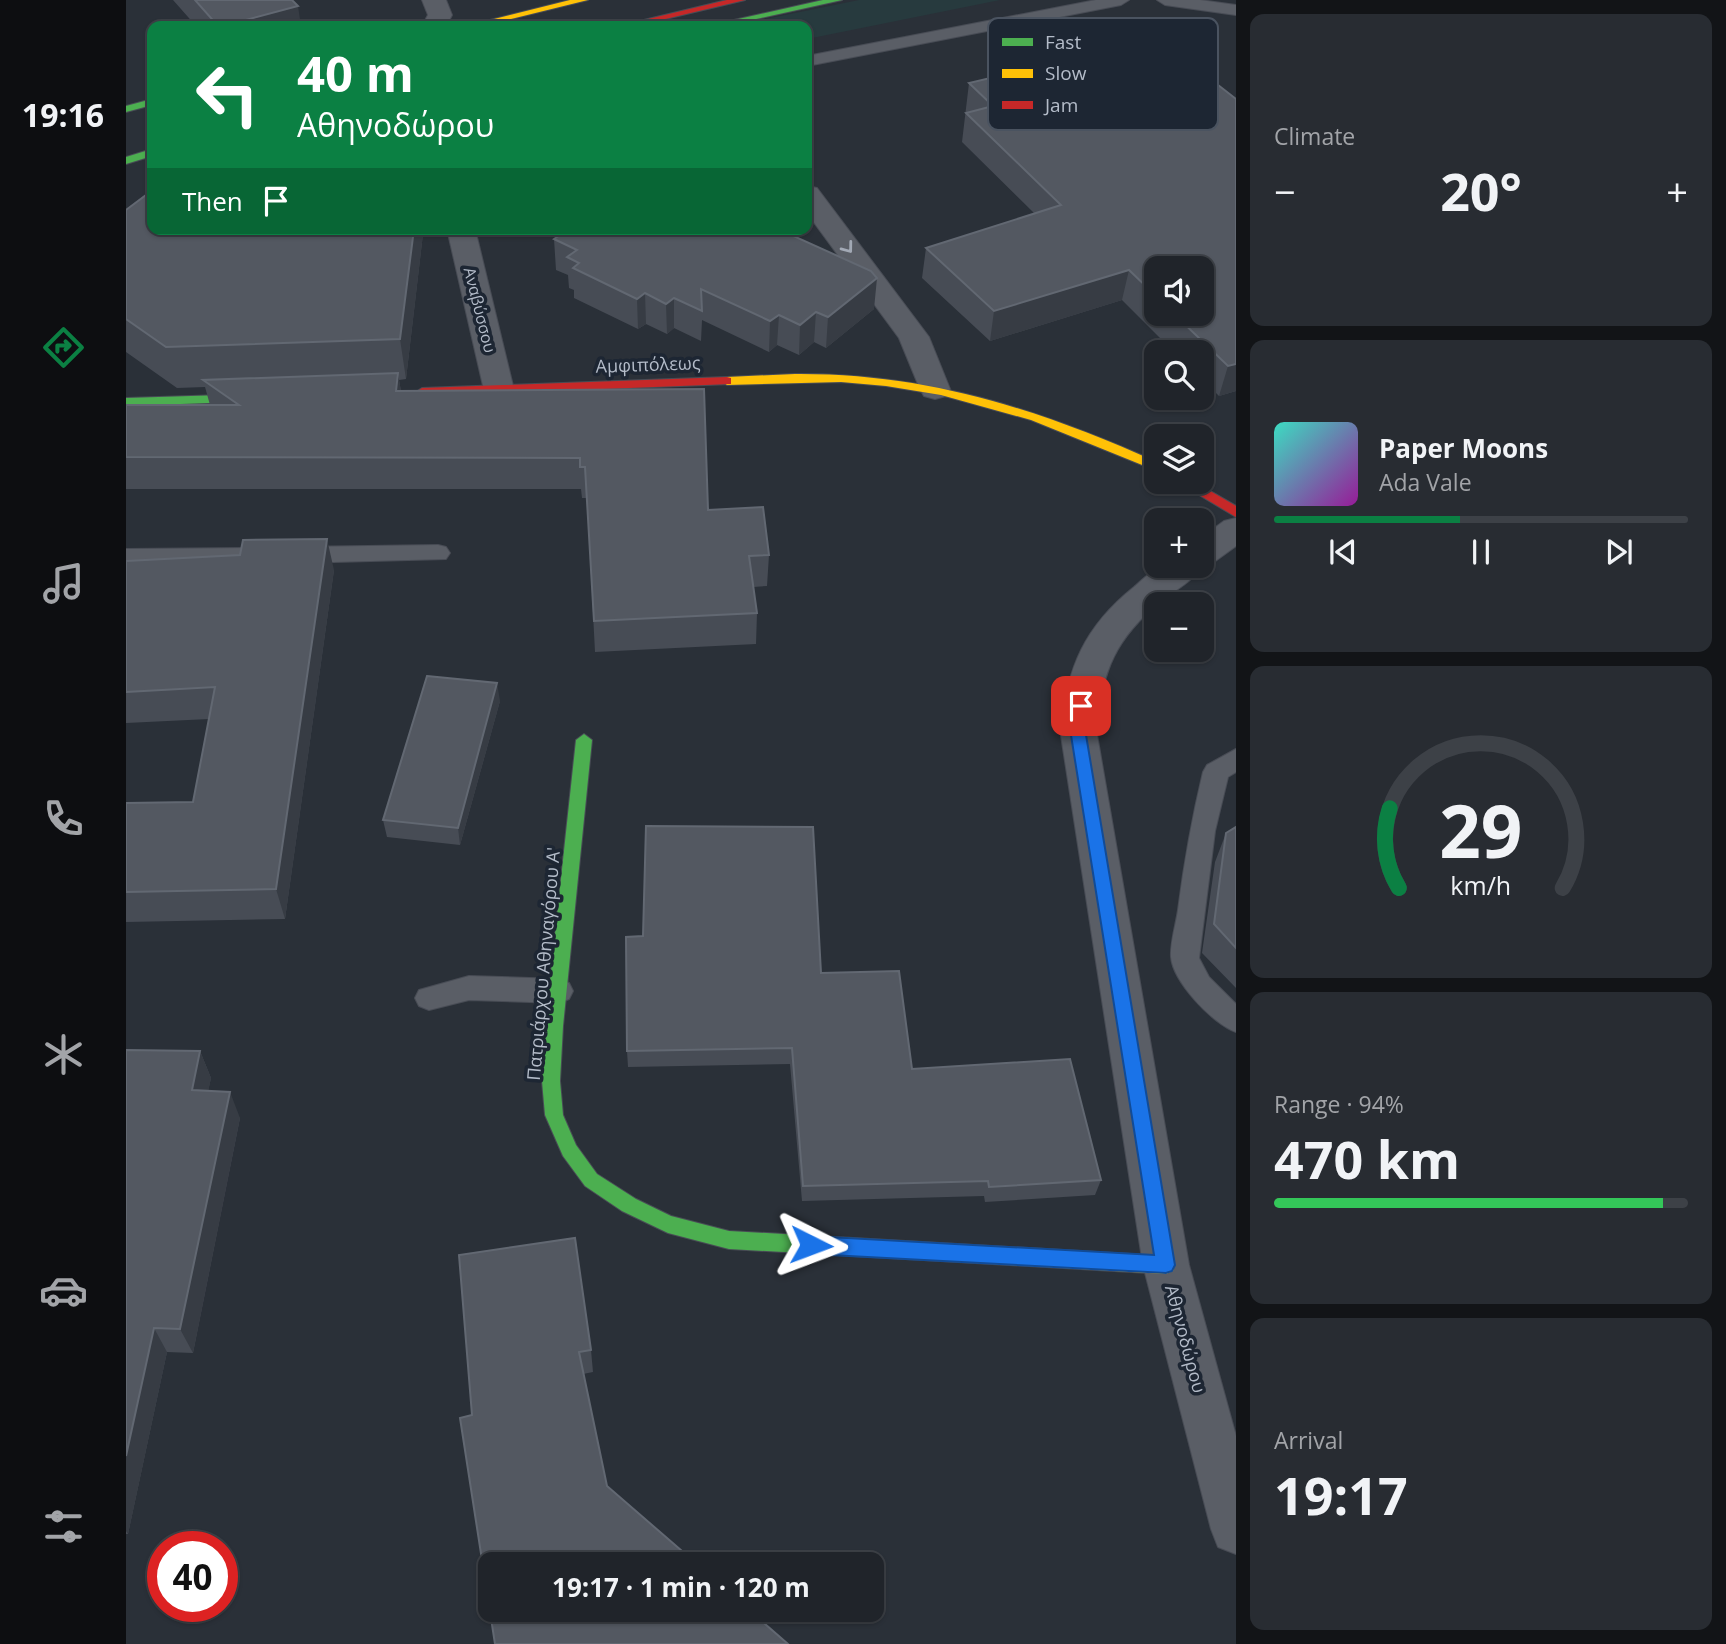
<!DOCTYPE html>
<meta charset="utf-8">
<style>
body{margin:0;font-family:"Open Sans",sans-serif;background:#282c32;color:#f1f3f6;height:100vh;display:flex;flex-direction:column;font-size:26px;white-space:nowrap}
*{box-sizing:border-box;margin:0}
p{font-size:23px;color:#a2a4a8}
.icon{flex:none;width:38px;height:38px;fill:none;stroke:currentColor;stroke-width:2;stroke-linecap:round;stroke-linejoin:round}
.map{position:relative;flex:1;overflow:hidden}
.side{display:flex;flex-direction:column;gap:14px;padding:14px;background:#121417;width:490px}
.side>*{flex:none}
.banner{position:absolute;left:21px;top:21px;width:665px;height:214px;border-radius:14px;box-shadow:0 2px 5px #0004,0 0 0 2px #3d4147;background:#0b8043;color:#fff;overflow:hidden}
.buttons{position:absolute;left:1018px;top:256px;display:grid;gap:14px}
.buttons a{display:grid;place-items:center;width:70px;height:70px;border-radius:14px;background:#20242a;box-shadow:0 2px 5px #0004,0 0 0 2px #3d4147;font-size:35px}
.speed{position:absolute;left:21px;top:1531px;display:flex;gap:14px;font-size:35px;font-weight:700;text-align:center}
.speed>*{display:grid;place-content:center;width:91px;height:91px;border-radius:50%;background:#20242a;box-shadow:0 2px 5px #0004,0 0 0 2px #3d4147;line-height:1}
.speed .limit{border:10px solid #d22;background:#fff;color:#111}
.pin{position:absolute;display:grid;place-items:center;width:60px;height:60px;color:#fff;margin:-30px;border-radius:14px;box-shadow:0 4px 10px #0006}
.me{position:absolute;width:77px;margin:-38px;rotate:93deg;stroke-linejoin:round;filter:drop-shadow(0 0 5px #0008)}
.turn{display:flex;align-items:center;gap:24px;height:147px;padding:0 35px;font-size:32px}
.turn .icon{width:91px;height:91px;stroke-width:2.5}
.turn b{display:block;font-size:49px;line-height:60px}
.then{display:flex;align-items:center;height:66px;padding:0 35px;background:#0003;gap:14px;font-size:26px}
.big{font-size:52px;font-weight:700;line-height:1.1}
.side .widget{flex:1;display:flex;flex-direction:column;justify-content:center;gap:10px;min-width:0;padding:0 24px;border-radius:14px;background:#282c32}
.side .dial{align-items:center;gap:0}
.dial svg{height:182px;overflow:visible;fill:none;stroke:#3d4147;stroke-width:7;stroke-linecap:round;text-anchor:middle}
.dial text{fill:#f1f3f6;stroke:none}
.song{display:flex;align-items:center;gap:21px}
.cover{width:84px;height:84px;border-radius:10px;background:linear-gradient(135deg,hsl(170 70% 55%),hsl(300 70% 35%))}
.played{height:7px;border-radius:4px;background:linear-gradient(90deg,#0b8043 45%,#3d4147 45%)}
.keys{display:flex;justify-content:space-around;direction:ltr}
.heat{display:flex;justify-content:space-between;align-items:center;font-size:38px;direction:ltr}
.charge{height:10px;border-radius:5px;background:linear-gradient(90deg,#34c759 94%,#3d4147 0)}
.trip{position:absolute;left:352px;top:1552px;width:406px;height:70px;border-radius:14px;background:#20242a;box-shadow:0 2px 5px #0004,0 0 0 2px #3d4147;font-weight:700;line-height:70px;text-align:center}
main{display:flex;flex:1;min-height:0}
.tabs{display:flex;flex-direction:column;width:126px;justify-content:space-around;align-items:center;background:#0d0e11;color:#a2a4a8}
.tabs .icon{width:49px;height:49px}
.tabs .current{color:#0b8043}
.tabs b{font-size:32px;color:#f1f3f6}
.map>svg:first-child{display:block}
.green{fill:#273a3e}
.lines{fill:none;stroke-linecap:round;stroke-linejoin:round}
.lane-casing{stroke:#484c55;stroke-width:2}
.street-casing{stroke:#484c55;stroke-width:2}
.fast-casing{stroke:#484c55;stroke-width:2}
.slow-casing{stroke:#484c55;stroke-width:2}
.jam-casing{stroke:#484c55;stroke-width:2}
.lane{fill:#5a5e66;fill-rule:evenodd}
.street{fill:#5a5e66;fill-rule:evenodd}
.fast{fill:#4caf50;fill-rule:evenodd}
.slow{fill:#ffc107;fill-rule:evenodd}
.jam{fill:#c62828;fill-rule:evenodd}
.wall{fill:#474c55;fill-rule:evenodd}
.shaded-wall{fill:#373c44}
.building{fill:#535861;stroke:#626872;stroke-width:2}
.oneway{stroke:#a2a9b5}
.route{fill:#1a73e8;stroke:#114b97;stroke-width:2}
.labels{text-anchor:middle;stroke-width:7;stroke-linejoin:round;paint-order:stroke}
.far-street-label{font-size:16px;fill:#b4bcc9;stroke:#1d2633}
.street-label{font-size:18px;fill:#b4bcc9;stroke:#1d2633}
.key{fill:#1d2633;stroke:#4a5360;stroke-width:2}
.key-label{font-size:19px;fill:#b4bcc9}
</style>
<main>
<nav class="tabs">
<b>19:16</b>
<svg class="icon current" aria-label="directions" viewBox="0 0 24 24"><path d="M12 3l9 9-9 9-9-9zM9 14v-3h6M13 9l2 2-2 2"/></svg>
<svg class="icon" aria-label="music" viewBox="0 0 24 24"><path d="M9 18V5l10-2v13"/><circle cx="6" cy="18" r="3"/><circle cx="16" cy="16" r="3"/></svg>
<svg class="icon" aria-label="phone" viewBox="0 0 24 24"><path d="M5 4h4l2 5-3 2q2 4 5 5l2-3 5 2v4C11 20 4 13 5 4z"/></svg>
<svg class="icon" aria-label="climate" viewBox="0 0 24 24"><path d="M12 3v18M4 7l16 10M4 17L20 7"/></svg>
<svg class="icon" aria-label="car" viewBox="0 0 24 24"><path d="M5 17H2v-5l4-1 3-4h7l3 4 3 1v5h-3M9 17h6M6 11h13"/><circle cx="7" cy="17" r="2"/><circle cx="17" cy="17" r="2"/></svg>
<svg class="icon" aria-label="filters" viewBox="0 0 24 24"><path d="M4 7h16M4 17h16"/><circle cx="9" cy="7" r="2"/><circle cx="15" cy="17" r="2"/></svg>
</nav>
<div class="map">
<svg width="1110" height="1644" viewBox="0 0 1110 1644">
<rect width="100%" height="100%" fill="#2a3038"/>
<path class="green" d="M733,0H874L681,39V26H605Z"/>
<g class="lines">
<defs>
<path id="lane" d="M970,0H1003L995,5L681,66V56Z
M1031,0H1074L1110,5V15L1039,5Z
M312,545L320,547L324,553L320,559L170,563L162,561L158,555L162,549L170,547Z
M124,548L132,550L136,556L132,562L124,564L0,565V549Z
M1110,749V772L1102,777L1089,831L1073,958L1083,977L1110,1004V1032C1087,1024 1047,982 1045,957C1044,943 1050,924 1052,910C1058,863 1066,818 1077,772L1081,765Z
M343,976L433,979L443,983L447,991L443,999L433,1003L343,1000L303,1010L293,1006L289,998L293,990Z"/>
<path id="street" d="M296,0H320L326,15L320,26H296L302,15Z
M681,186L691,188L803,337L824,389L820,396L809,399L798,396L794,389L773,338L681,213Z
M321,229H349L388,390L384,397L373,400L362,397L358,390Z
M1110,518V546L1088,562L1077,565C1068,580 1050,590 1036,600C989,639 977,669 970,729L1063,1265L1110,1436V1554L1092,1547L1085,1529L1017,1265L934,729C942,667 958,627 1008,587C1016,580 1029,567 1039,565C1050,563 1064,565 1076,565V537L1098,521Z"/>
<path id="fast" d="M697,0H716L599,26H581Z
M26,99V105L0,112V106Z
M26,149V156L0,164V157Z
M134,394L138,395V401L0,406V398Z
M458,734L466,740L437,1026L434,1081L437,1115L450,1145L471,1174L510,1199L545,1216L603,1231L797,1242L804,1245L806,1251L804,1257L797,1260L603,1249L542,1233L496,1211L459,1186L437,1156L419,1115L416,1081L419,1026L450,740Z"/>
<path id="slow" d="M444,0H462L357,26H340Z
M669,374C801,373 912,409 1031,462V471L905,420L815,395L760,386L715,382L601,385L595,381L601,377Z
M797,1242L1040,1256L1047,1259L1049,1265L1047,1271L1040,1274L797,1260L790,1257L788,1251L790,1245Z"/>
<path id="jam" d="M601,0H619L510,26H493Z
M601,377L605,378V384L296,396L290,392L296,388Z
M1050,481H1067L1110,506V517Z"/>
</defs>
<use href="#lane" class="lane-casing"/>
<use href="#street" class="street-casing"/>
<use href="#fast" class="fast-casing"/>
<use href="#slow" class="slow-casing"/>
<use href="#jam" class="jam-casing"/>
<use href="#lane" class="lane"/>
<use href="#street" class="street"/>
<use href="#fast" class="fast"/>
<use href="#slow" class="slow"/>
<use href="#jam" class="jam"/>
</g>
<path class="wall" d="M47,0H166L175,26H70Z
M843,83L1057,88L1110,99V391L1093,396L1076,379V352H1048L996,300L864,341L796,278L800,248L909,214L836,142ZM1031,268L1076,313H1031Z
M0,210L26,229H297V234L280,379L273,380L275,391L578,389L582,510L643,555L641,586L627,587L631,613L630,644L469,652L461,498H456L455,489H0V405H84L79,387L51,388L0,352Z
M428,239L748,309L700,348L688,342L673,355L651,345L643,352L576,320L575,341L548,328L541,334L520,324L512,329L448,298V290L443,288L442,275L430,270Z
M0,561L208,570L159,919L0,922V803L67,802L83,719L0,723Z
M374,701L334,845L261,837L257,820Z
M1110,827V988L1076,953L1089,862L1100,833Z
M517,936L695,973L786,1069L975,1180L969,1195L859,1202L858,1196L676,1201L664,1064L502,1067L501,1051Z
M0,1050L74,1051L85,1078L82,1091L114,1118L67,1353L41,1352L2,1534H0Z
M333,1255L465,1350L467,1372L457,1374L481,1486L346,1415Z"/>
<path class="shaded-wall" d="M172,6L175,26H97Z
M288,229H297V234L280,379L274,339Z
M1003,270L996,300L864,341L868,311Z
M751,278L748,309L700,348L702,317Z
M519,293L520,324L512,329L511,299Z
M548,298V328L541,334L540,304Z
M690,312L688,342L673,355L674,325Z
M653,315L651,345L643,352L644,321Z
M1110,364V391L1093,396L1102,366Z
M272,373L277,405L270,391Z
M201,539L208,570L159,919L150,889Z
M371,683L374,701L334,845L332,828Z
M74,1051L85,1078L77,1117L66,1090Z
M104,1092L114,1118L67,1353L54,1329Z
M28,1328L41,1352L2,1534L0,1531V1456Z"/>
<path class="building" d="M69,0H166L172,6L97,26H92Z
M1004,45L1057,88L1087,81L1110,99V364L1102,366L1047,313H1076V268H1031V297L1003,270L868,311L800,248L935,205L840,113L867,106L843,83Z
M20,195H26V229H288L274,339L40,347L0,319V210Z
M443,229H652L745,271L751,278L702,317L690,312L674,325L653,315L644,321L575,289L576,311L548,298L540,304L519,293L511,299L447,268L453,263L441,257L451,250L428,239Z
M272,373L270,391L578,389L582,510L637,507L643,555L623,556L631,613L468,621L459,467H454V458L0,457V405H113L77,380Z
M201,539L150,889L0,892V803L67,802L89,687L0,692V561L114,555L117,540Z
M301,676L371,683L332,828L257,820Z
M520,826L687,827L695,973L773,971L786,1069L944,1059L975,1180L863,1187L862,1181L677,1186L666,1048L501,1051L500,937L517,936Z
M1110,827V948L1088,924L1100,833Z
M0,1050L74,1051L66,1090L104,1092L54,1329L28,1328L0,1456Z
M449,1238L465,1350L453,1352L481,1486L571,1564H364V1610H623L662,1644H369L334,1418L346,1415L333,1255Z"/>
<defs><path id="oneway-chevron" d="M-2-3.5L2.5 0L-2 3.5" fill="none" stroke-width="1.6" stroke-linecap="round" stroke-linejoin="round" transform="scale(1.75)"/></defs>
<use class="oneway" href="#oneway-chevron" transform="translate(722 248) rotate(53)"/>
<path class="route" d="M955,700L963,706L959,729L1049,1265L1046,1271L1040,1273L685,1254L678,1251L675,1245L678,1239L685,1236L1028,1255L944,729L948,706Z"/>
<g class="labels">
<g class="far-street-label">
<text transform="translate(354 310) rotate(76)" y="6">Αναβύσσου</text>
</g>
<g class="street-label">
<text transform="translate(522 365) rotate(-2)" y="6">Αμφιπόλεως</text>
<text transform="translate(418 964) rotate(-85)" y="6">Πατριάρχου Αθηναγόρου Α'</text>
<text transform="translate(1059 1339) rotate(75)" y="6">Αθηνοδώρου</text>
</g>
</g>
<rect x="862" y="18" width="230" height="112" rx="10" class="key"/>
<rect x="876" y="38" width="31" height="8" fill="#4caf50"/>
<rect x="876" y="69" width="31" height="9" fill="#ffc107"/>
<rect x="876" y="101" width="31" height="8" fill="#c62828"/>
<g class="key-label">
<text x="919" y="49">Fast</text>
<text x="919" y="80">Slow</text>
<text x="919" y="112">Jam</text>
</g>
</svg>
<div class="buttons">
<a><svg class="icon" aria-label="sound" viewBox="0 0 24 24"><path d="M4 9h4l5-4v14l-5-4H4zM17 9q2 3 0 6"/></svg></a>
<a><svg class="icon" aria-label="search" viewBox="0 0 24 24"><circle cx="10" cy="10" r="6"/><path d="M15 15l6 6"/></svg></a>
<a><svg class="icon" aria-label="layers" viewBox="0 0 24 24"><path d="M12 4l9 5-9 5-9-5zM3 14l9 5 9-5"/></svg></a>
<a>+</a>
<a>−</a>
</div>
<div class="speed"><div class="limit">40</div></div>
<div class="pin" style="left:955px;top:706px;background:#d93025"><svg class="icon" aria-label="arrive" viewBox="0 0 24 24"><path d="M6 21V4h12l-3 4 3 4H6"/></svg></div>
<svg class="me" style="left:685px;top:1245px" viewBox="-20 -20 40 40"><path d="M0-17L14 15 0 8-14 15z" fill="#1a73e8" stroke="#fff" stroke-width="4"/></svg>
<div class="trip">19:17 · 1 min · 120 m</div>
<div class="banner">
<div class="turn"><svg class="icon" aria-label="left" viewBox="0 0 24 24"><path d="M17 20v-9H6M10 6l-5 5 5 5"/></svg><div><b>40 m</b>Αθηνοδώρου</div></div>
<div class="then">Then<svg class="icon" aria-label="arrive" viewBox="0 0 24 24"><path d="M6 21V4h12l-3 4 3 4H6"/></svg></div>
</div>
</div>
<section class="side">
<div class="widget"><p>Climate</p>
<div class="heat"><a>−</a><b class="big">20°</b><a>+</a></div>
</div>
<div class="widget">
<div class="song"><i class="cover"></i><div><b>Paper Moons</b><p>Ada Vale</p></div></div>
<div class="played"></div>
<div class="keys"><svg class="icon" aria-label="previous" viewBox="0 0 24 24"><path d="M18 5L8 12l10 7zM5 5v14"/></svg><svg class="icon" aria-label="pause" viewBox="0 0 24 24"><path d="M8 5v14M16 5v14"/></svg><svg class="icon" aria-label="next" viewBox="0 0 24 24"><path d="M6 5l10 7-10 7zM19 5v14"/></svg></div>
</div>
<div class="widget dial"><svg viewBox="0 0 100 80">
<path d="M14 69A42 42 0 1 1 86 69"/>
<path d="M14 69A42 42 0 0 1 10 34" stroke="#0b8043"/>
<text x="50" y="56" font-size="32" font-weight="700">29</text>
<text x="50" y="72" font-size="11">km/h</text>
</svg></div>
<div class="widget"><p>Range · 94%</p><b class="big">470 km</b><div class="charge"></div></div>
<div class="widget"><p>Arrival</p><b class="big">19:17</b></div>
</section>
</main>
